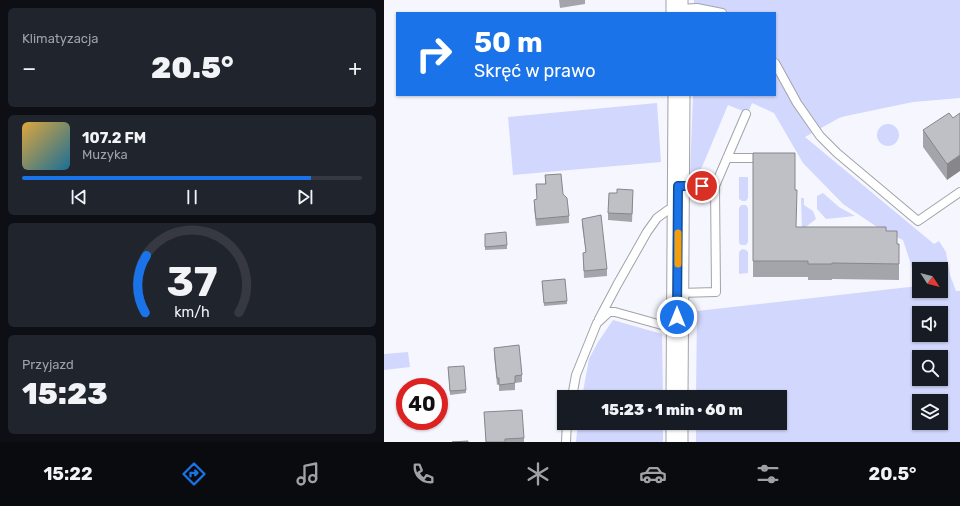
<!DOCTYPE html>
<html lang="pl">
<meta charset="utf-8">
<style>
body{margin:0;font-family:Rubik,sans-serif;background:#20242c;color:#f1f3f6;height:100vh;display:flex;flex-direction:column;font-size:15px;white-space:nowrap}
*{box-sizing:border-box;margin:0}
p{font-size:13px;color:#9ea1a6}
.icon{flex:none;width:22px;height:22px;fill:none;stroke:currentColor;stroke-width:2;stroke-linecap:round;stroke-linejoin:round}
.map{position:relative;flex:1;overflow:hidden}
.drawer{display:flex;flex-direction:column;gap:8px;padding:8px;background:#0d0f14;width:384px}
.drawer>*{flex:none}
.top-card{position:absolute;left:12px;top:12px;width:380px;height:84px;border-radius:0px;box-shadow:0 1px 3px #0004;background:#1a73e8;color:#fff;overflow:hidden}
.needle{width:26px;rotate:126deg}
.tools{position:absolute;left:528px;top:262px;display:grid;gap:8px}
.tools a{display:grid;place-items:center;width:36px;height:36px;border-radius:0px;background:#171b24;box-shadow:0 1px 3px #0004;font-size:20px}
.speed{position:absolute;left:12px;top:378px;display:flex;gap:8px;font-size:20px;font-weight:700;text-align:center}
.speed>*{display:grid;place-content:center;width:52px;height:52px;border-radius:50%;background:#171b24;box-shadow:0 1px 3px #0004;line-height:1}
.speed .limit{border:6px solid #d22;background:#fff;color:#111}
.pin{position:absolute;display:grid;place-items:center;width:34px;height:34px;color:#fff;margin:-17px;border:2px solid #fff;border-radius:50%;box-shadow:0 1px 4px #0007}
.me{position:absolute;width:44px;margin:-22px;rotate:0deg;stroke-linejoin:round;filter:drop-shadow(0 0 3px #0008)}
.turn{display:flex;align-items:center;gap:14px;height:84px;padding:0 12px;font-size:18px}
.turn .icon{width:52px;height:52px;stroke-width:2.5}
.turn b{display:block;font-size:28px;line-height:34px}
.big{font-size:30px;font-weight:800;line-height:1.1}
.drawer .card{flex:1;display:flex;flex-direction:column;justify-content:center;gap:6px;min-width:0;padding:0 14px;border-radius:6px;background:#20242c}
.drawer .dial{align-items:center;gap:0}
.dial svg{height:104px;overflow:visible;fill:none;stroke:#363941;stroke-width:7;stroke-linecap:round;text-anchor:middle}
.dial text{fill:#f1f3f6;stroke:none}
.song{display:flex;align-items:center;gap:12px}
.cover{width:48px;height:48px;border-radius:6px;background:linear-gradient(135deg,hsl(40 70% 55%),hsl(200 70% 35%))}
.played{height:4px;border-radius:2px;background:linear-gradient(90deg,#1a73e8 85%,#363941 85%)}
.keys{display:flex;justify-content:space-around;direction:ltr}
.heat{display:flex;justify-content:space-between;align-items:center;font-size:22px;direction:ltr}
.trip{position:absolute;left:173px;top:390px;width:230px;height:40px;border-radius:0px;background:#171b24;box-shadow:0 1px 3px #0004;font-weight:800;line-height:40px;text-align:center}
.dock{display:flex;height:64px;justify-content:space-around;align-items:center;background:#090b0e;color:#9ea1a6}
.dock .icon{width:28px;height:28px}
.dock .active{color:#1a73e8}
.dock b{font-size:18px;color:#f1f3f6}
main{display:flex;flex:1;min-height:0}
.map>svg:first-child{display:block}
.green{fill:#d2d7fe;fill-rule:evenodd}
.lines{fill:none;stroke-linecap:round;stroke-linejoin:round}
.service-casing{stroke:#a2a3a9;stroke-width:10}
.tertiary-casing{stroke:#a2a3a9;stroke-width:23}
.service{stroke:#fff;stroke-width:8}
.tertiary{stroke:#fff;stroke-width:21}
.wall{fill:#a4a5aa}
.shaded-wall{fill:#86868b}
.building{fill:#bfc0c6;stroke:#86868b}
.route-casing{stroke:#114b97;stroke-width:10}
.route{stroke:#1a73e8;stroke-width:7}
.slow{stroke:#f59e0b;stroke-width:7}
</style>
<main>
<section class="drawer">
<div class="card"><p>Klimatyzacja</p>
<div class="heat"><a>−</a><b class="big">20.5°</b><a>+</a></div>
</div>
<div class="card">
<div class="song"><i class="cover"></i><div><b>107.2 FM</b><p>Muzyka</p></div></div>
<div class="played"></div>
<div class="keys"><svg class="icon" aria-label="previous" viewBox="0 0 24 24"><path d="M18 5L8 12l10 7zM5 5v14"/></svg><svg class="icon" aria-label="pause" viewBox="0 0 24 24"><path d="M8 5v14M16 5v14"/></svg><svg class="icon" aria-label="next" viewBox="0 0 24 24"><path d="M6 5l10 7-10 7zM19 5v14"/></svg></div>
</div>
<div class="card dial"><svg viewBox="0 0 100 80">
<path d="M14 69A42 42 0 1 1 86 69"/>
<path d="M14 69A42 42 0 0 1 15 25" stroke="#1a73e8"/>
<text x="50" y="56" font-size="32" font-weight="700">37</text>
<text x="50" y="72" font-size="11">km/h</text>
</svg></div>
<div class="card"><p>Przyjazd</p><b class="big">15:23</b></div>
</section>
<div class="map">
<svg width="576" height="442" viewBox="0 0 576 442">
<rect width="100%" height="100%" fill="#f6f7fe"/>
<path class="green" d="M310,0H576V98L529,102L462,116L455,118L421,137L550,244L555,241L562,252L566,275L572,291H576V442H312V423H396V397H312L313,311L534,286L519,240L496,229L459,204L419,163L390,113L368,103L364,113L344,105L318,167L312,175V178L306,174L309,95H391V13H310ZM535,269H557V291H535ZM535,313H557V335H535ZM535,357H557V379H535ZM535,401H557V423H535Z
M273,103L277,162L129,175L124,117Z
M493 135a11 11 0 1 1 22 0a11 11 0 1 1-22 0Z
M355,177H364V198L362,201H358L355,199Z
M439,193L455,207L471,216L442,219L433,209V196Z
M417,198H420V205L429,211L432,219L418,230Z
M357,205H362L364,208V242L362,245H357L355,243V208Z
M358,249L362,250L364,252V273L355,274V252Z
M229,320L278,334L279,397H198L205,359L214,342Z
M24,352L26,367L0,370V354Z
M194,423H279V442H192Z"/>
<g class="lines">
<defs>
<path id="service" d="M294,9L313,8L338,13
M391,63L413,103L436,136L453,153L534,221L576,192
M343,158H379
M294,186H331L362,114
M295,293L332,292L331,186
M215,319L233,285L263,232L273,218L284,210L294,209
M188,397L192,375L213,323L225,312H231L292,329
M182,442L183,423"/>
<path id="tertiary" d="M293,0V13
M293,397L295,95
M293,442V423"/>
</defs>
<use href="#service" class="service-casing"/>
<use href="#tertiary" class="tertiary-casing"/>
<use href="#service" class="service"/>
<use href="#tertiary" class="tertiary"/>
</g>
<path class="wall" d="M173,0H201V4L176,8L175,0Z
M569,118L563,180L539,147V130Z
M369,153L411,190L412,227L502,231L513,244H515V280L448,279V280H424V277H369Z
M161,175L179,194L185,216V223L152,226L150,207V200L153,199L152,184H161Z
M249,197L248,222L224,220V213Z
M198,219L223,269V276L200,278L199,253H202L198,225Z
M101,234L123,245V249L101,250Z
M158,281L183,301V304L160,306Z
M110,348L138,375V382L131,383V390L115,391V384L113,385L110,355Z
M64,367L82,390V393L66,395Z
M100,412L140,438V442H102Z"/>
<path class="shaded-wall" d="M576,155V171L563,180V164Z"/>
<path class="building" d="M565,113L569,118L576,113V155L563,164L539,130Z
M369,153H411V190H413L412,227H502V231H513V244H515V264L448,263V264H424V261H369Z
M177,174L179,194L183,198L185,216L152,219L150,200L153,199L152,184H162L161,175Z
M233,189L249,190L248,214L224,213L225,193H233Z
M217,215L223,269L200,271L199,253L202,252L198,219Z
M122,232L123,245L101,247V234Z
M181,279L183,301L160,303L158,281Z
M135,345L138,375L131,376V383L115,385V378H113L110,348Z
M80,366L82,390L66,391L64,367Z
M138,410L140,438L121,439V442H102L100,412Z
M84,441V442H68Z"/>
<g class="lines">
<defs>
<path id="route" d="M293,317L294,186H318"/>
</defs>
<use href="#route" class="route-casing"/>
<use href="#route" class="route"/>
<path class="slow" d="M294,264V233"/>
</g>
</svg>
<div class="tools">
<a><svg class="needle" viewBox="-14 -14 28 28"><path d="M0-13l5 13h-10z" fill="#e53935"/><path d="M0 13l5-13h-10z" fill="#9ea1a6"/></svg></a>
<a><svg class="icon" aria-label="sound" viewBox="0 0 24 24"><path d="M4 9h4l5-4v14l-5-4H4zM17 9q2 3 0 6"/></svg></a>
<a><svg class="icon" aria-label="search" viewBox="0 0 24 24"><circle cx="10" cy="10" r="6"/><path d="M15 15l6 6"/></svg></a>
<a><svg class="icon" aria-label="layers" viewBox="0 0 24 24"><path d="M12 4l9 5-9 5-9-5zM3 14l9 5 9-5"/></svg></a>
</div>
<div class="speed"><div class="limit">40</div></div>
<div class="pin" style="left:318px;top:186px;background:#d93025"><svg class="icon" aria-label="arrive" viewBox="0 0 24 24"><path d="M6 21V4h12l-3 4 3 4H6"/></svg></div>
<svg class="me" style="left:293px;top:317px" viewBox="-20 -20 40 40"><circle r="17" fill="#1a73e8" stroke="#fff" stroke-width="3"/><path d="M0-11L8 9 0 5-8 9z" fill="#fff"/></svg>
<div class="trip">15:23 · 1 min · 60 m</div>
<div class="top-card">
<div class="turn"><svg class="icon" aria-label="right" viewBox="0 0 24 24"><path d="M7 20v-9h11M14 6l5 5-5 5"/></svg><div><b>50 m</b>Skręć w prawo</div></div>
</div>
</div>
</main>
<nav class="dock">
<b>15:22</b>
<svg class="icon active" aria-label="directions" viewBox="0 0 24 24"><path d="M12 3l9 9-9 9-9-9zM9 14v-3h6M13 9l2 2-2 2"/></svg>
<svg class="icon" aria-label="music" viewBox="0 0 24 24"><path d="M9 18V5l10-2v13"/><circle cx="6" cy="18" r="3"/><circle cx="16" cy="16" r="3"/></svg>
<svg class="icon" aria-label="phone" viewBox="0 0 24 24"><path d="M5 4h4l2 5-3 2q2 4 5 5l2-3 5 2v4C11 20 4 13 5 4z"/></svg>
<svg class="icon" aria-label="climate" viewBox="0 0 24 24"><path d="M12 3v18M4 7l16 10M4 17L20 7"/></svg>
<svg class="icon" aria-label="car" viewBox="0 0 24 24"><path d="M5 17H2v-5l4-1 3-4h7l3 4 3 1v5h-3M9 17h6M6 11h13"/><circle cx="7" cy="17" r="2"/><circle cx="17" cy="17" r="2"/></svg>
<svg class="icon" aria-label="filters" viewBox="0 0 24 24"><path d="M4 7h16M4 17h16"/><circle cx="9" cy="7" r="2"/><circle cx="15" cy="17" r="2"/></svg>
<b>20.5°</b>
</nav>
